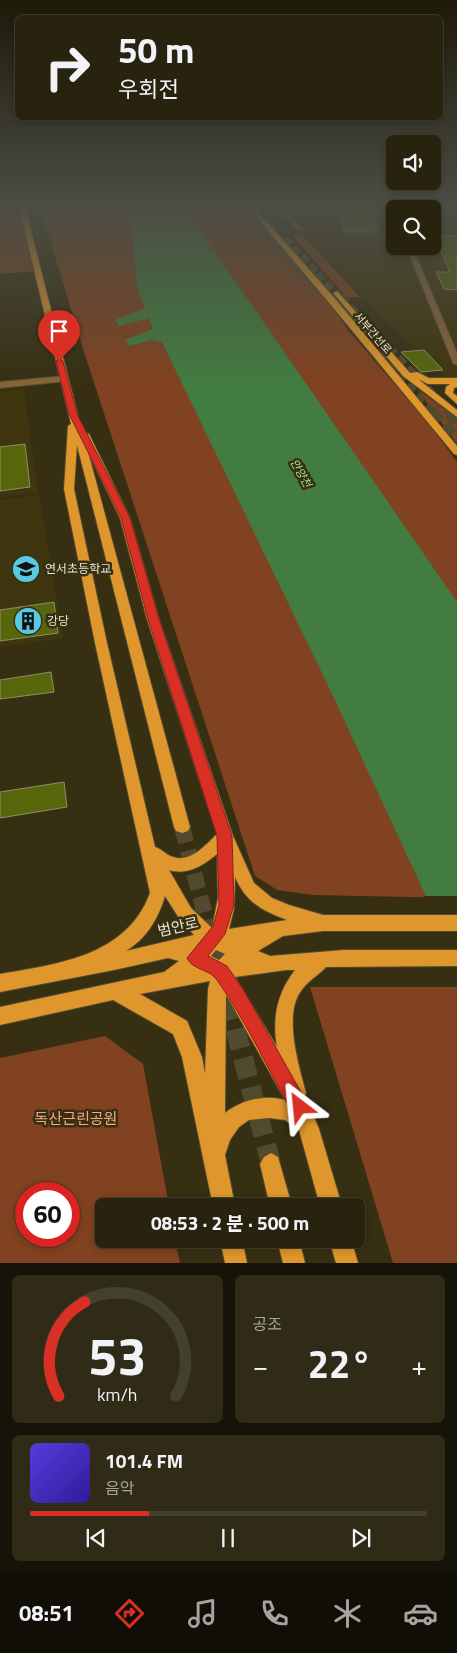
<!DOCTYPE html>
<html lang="ko">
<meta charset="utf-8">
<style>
body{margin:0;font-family:"Titillium Web","Noto Sans KR",sans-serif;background:#302b17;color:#f1f3f6;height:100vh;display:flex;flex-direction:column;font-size:19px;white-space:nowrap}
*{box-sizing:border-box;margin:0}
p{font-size:16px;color:#a5a49e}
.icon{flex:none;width:28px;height:28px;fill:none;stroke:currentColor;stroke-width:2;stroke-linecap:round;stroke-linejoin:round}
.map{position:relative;height:1263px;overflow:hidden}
.drawer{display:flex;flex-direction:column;gap:12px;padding:12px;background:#161308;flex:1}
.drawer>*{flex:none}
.guide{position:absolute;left:15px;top:15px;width:428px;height:105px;border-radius:8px;box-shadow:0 2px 8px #0003,0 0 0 1px #44402e;background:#28230e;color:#f1f3f6;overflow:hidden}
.fabs{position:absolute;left:386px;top:135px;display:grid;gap:10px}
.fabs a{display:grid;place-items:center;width:55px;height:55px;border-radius:8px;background:#28230e;box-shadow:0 2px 8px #0003,0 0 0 1px #44402e;font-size:25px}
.speed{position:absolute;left:15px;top:1182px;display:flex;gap:10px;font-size:25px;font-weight:700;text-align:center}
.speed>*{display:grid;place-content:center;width:65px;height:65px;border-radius:50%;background:#28230e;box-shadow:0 2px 8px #0003,0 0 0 1px #44402e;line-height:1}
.speed .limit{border:8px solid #d22;background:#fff;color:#111}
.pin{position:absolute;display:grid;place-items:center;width:42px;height:42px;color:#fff;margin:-51px -21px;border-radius:50% 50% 50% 0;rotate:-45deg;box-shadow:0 0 5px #0007}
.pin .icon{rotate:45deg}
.me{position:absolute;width:55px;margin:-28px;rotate:331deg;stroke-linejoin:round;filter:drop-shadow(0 0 4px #0008)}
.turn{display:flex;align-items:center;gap:18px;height:105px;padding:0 20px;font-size:22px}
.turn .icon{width:65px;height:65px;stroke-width:2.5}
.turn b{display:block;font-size:35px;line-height:42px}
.big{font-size:38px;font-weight:700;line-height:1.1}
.drawer .card{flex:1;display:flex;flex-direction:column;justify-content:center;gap:8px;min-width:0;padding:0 18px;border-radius:8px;background:#302b17}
.drawer .dial{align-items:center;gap:0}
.dial svg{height:130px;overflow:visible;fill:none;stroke:#44402e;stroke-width:7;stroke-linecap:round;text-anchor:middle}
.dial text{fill:#f1f3f6;stroke:none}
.song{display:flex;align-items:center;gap:15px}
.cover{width:60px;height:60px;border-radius:8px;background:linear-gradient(135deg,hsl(250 70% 55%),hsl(250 70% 35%))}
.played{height:5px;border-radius:2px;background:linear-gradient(90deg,#d93025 30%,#44402e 30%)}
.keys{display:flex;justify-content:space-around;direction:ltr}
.heat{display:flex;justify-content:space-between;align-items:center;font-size:28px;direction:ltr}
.drawer .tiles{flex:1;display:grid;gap:12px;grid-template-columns:1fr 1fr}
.card:last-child{grid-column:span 2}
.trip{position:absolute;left:95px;top:1198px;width:270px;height:50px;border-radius:8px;background:#28230e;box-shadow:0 2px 8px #0003,0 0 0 1px #44402e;font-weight:700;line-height:50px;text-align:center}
.menu{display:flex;height:80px;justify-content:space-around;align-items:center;background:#100e06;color:#a5a49e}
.menu .icon{width:35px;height:35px}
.menu .selected{color:#d93025}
.menu b{font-size:22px;color:#f1f3f6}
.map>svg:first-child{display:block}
.built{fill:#3f350f;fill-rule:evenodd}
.green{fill:#804220;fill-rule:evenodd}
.water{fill:#427c40}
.pier{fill:#362f12}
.building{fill:#58660b;stroke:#899071}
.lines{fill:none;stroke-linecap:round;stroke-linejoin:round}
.major-tunnel-far1{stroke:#514a2f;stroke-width:16;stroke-dasharray:16 8;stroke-linecap:butt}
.major-tunnel{stroke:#514a2f;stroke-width:20;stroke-dasharray:20 10;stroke-linecap:butt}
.highway-tunnel-far2{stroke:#514a2f;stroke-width:8;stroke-dasharray:8 4;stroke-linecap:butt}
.highway-tunnel-far1{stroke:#514a2f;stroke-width:9;stroke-dasharray:9 5;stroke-linecap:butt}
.highway-tunnel{stroke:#514a2f;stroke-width:12;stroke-dasharray:12 6;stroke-linecap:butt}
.minor-casing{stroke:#524c31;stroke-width:2}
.major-casing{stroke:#524c31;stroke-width:2}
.minor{fill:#876438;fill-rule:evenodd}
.major{fill:#df962c;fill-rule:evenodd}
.route{fill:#d93025;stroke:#8d1f18}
.labels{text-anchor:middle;stroke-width:5;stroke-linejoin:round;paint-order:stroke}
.far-street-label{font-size:11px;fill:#e8e3d2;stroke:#362f12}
.far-water-label{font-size:11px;font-style:italic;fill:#9beb96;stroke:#362f12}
.poi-label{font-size:12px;fill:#e8e3d2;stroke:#362f12;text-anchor:start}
.near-street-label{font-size:15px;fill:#e8e3d2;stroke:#362f12}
.near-park-label{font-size:15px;fill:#f9a87f;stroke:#362f12}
</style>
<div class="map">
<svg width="457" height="1263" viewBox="0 0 457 1263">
<rect width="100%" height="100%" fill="#362f12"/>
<path class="built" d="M278,207H457V389L363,298ZM395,209H432V246H395Z
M24,389L38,493L0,497V391Z
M39,495L63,638L0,647V500Z"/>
<path class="green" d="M40,207H243L261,225L335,310L348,330L429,424L457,462V898L313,895L277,890L255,876L85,355Z
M22,208L37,271L0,274V209Z
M300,232L360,297L347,298L293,236Z
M417,389L457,418V443L455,441Z
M310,987H457V1263H393Z
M105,1036L143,1064L169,1206H104V1239H175L180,1263H0V1058ZM26,1194H69V1236H26Z"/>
<path class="water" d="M118,207H184L457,602V963L333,696L162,342L152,340L129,346L125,340L153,329L149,318L119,326L115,320L145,308L137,287L132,226Z"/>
<path class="pier" d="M423,896H457V966L455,965Z"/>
<path class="building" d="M344,207H371L377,232H344L341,214L346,215Z
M434,236H457V290L444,289L436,272H450Z
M424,350L443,370L421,372L401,352Z
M25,444L30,487L0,491V447Z
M54,602L58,633L0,641V610Z
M51,672L54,692L0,699V680Z
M64,782L67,807L0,818V792Z"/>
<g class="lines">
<path class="major-tunnel-far1" d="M182,827L220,972"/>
<path class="major-tunnel" d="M220,971L271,1164"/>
<path class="highway-tunnel-far2" d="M241,207L321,291
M285,239L341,299"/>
<path class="highway-tunnel-far1" d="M340,297L450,413
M379,354L433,413"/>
<path class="highway-tunnel" d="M432,412L457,440
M449,412L457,421"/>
<defs>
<path id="minor" d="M0,207H24L25,208L0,211Z
M274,207H280L302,228V230H298Z
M390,207H396L395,214L393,213Z
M406,246H412L457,353V365L453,363Z
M64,376L67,377V381L0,388V382Z"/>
<path id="major" d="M19,207H25L82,432L89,434L130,518L159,619L233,836L254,883L272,898L289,905L323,915H457V931H323L283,936L258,951L270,956L344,950H457V966L326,967C318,976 308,980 301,991C283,1015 299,1066 306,1093L305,1096L319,1129L342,1206H320L299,1130L285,1120L269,1118L249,1120L239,1127L230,1140L225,1155L235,1206H213L182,1057L173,1034L113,1000L0,1025V1007L164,972L179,961L168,958L114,970L0,992V974C58,964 127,956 150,893L95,643L64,489L68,426L71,424ZM77,445L174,827L176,831L182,833L188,831L190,827L88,452L120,518L147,619L217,834C206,845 190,863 173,857C166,855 162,849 155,847L107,643L74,489ZM217,854L218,898L212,928L191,908L169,870C187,876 204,865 217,854ZM235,877C246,902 262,911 287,920L229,929L234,909ZM165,896L179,918L194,935L126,951C147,938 158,919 165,896ZM216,950L225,954L219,960L211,956ZM286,970H295C277,993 272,1018 277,1047L235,977ZM210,981L208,989L205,1074L202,1057L187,1021L140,994ZM226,995L231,1003L285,1100C264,1094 242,1100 225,1113Z
M248,207H254L337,301L457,446V455L454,454L331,305Z
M334,292H338L410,373L417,372L429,378H457V387L454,388L453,393L457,396V404L445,393L446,387L450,384H428L418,379L457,410V417L403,376L334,294Z
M271,1153L278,1157L292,1206H270L260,1164L264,1157Z
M220,1239H242L247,1263H225Z
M277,1239H299L305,1263H283Z
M329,1239H351L358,1263H336Z"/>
</defs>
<use href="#minor" class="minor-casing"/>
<use href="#major" class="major-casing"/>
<use href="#minor" class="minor"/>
<use href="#major" class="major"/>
</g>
<linearGradient id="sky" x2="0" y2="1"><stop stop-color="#1e1a0a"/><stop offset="0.54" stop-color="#4c4d44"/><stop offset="1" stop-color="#4c4d44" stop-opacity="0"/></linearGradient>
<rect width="457" height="384" fill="url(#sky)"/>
<path class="route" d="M59,358L63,361L77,414L130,518L159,619L232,836L234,905L225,934L208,956L227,966L244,991L306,1101L309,1107L306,1114L300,1116L293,1114C268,1069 246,1021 217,980C210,969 192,970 187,958L213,926L219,905L217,836L148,619L121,518L69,414L56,361Z"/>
<defs>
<symbol id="school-disc" viewBox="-11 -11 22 22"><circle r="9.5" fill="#57c9e2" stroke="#362f12"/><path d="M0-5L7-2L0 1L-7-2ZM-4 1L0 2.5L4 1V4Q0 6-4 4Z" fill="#111"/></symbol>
<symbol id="building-disc" viewBox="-11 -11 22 22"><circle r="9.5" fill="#57c9e2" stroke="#362f12"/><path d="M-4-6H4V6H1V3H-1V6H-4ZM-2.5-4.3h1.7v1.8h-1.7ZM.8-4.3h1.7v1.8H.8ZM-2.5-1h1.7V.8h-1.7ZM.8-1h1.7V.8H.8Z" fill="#111"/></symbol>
</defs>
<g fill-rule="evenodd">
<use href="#school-disc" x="10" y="553" width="32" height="32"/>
<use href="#building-disc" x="12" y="605" width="32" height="32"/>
</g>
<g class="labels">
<g class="far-street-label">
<text transform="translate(373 333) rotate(49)" y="4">서부간선로</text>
</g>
<g class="far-water-label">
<text transform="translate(301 473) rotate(60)" y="4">안양천</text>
</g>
<g class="poi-label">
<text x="45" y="573">연서초등학교</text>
<text x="47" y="625">강당</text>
</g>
<g class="near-street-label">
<text transform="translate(178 927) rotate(-13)" y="5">범안로</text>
</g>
<g class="near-park-label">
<text x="76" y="1124">독산근린공원</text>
</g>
</g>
</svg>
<div class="fabs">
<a><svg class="icon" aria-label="sound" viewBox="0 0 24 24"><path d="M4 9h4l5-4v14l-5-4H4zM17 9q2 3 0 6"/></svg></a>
<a><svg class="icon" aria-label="search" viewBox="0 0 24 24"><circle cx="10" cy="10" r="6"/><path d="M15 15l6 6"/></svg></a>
</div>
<div class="speed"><div class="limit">60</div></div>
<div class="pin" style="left:59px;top:361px;background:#d93025"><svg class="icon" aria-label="arrive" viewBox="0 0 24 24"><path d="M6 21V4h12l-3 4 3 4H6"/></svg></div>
<svg class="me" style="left:300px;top:1107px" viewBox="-20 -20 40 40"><path d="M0-17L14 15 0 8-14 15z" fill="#d93025" stroke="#fff" stroke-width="4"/></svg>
<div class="trip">08:53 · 2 분 · 500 m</div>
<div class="guide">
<div class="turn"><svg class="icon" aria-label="right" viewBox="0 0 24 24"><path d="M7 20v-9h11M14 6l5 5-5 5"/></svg><div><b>50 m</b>우회전</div></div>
</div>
</div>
<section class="drawer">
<div class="tiles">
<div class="card dial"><svg viewBox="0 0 100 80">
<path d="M14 69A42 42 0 1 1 86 69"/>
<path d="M14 69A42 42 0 0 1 30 11" stroke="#d93025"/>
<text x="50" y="56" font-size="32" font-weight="700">53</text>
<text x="50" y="72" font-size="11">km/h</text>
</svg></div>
<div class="card"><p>공조</p>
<div class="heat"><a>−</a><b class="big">22°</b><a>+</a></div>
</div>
<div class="card">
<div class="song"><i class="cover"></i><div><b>101.4 FM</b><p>음악</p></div></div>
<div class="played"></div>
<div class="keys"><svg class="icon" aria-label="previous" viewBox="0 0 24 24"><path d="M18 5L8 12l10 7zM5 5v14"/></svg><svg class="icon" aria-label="pause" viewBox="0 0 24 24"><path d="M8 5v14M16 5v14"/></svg><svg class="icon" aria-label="next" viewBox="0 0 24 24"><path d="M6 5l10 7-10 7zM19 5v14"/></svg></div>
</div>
</div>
</section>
<nav class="menu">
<b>08:51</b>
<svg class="icon selected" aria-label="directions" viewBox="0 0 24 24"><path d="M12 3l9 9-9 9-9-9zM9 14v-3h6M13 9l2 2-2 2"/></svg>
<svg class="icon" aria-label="music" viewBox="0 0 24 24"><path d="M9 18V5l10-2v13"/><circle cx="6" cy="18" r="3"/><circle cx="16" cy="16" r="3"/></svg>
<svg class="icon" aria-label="phone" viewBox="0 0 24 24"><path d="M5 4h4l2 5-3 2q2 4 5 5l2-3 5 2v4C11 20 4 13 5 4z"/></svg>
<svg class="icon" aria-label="climate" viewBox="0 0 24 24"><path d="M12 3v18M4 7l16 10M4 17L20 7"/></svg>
<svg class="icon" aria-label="car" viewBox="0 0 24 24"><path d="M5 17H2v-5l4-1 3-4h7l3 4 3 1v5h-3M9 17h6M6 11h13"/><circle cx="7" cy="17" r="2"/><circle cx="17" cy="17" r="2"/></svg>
</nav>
